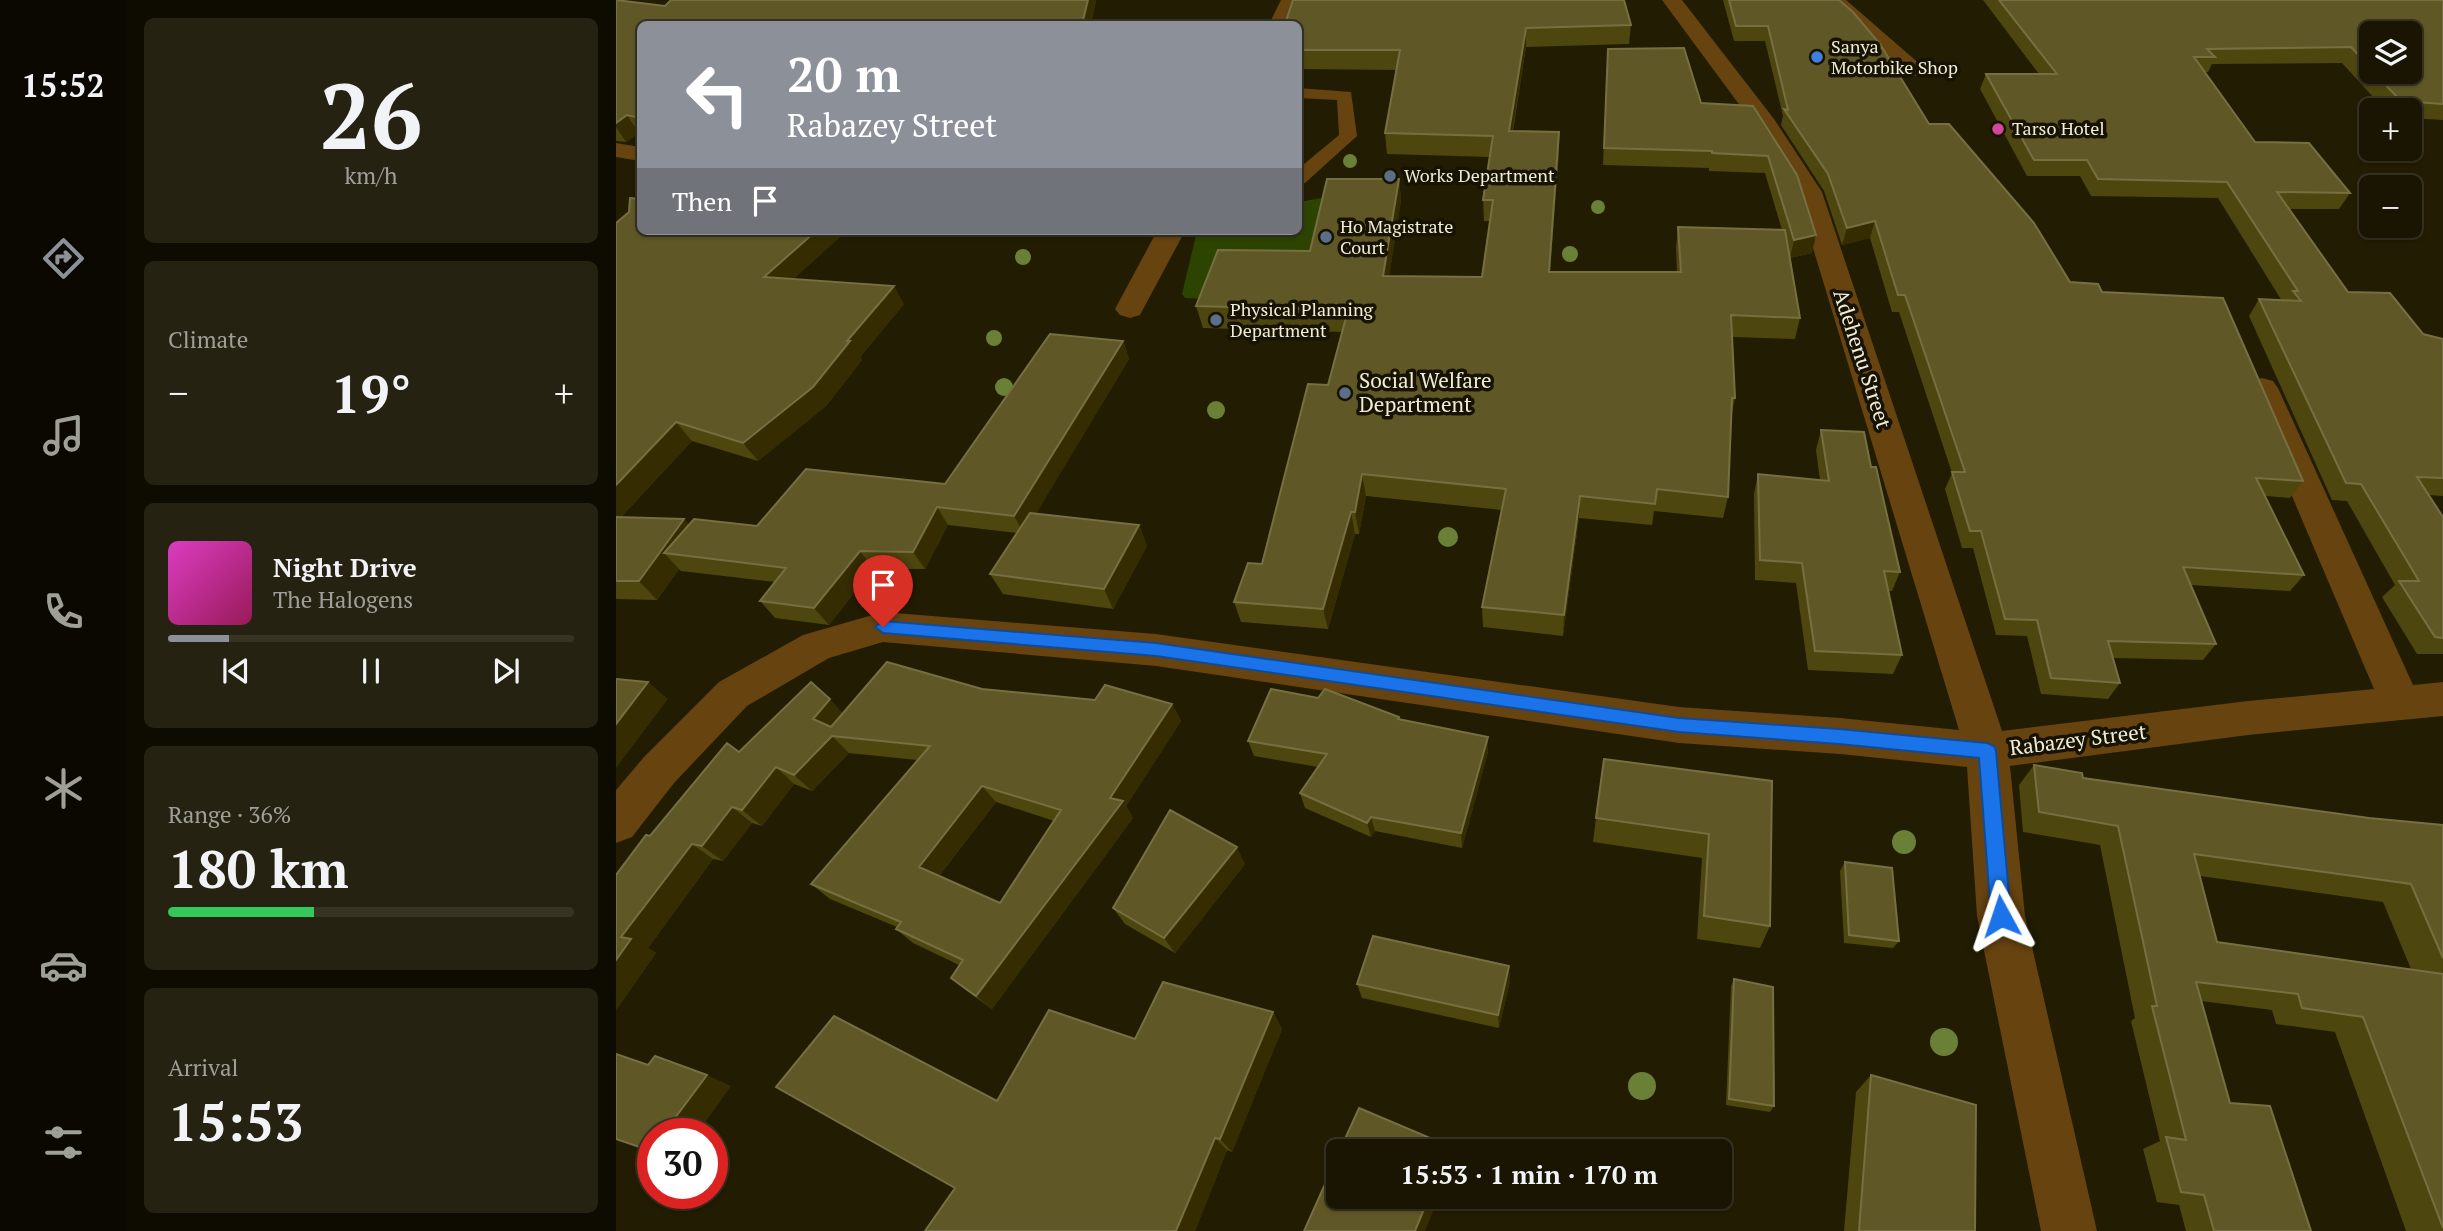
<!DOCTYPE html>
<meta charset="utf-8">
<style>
body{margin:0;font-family:"PT Serif",serif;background:#262211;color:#f1f3f6;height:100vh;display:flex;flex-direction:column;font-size:26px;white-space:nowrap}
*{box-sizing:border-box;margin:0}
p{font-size:23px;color:#9f9f99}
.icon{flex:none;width:38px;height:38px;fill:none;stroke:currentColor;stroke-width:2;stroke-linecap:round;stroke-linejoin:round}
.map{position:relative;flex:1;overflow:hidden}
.panel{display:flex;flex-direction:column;gap:18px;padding:18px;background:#0e0c01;width:490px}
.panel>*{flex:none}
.guide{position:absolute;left:21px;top:21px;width:665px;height:214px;border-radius:10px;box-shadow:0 2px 5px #0004,0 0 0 2px #373424;background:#8c9099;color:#fff;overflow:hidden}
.fabs{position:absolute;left:1743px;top:21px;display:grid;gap:14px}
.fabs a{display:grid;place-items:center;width:63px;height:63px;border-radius:10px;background:#191502;box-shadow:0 2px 5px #0004,0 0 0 2px #373424;font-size:35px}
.speed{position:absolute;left:21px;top:1118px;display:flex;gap:14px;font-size:35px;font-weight:700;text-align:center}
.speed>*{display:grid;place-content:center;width:91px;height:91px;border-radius:50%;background:#191502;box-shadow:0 2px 5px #0004,0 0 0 2px #373424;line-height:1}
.speed .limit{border:10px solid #d22;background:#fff;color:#111}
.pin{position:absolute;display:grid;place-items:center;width:60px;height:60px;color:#fff;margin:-72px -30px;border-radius:50% 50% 50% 0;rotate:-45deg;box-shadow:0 0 7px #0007}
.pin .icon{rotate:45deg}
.me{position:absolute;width:77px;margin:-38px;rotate:355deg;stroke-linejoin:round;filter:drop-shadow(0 0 5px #0008)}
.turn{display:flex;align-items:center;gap:24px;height:147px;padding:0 35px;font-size:32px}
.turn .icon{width:91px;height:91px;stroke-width:2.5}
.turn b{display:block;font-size:49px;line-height:60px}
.then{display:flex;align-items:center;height:66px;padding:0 35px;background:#0003;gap:14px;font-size:26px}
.big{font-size:52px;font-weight:700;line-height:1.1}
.panel .widget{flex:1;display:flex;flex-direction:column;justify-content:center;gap:10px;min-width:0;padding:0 24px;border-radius:10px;background:#262211}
.panel .dial{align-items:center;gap:0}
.dial b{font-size:91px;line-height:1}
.song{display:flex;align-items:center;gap:21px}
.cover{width:84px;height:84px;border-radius:10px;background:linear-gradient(135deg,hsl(310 70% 55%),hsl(330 70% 35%))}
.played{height:7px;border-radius:4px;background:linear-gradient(90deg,#8c9099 15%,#373424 15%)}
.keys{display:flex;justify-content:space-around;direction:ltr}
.heat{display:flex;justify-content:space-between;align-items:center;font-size:38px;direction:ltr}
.charge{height:10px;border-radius:5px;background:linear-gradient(90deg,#34c759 36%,#373424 0)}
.trip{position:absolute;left:710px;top:1139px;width:406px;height:70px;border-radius:10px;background:#191502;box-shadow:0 2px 5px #0004,0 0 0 2px #373424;font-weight:700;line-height:70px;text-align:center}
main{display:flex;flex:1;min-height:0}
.menu{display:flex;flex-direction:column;width:126px;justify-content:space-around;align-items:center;background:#0a0801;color:#9f9f99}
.menu .icon{width:49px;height:49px}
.menu .on{color:#8c9099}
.menu b{font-size:32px;color:#f1f3f6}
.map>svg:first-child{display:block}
.green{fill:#2d4300}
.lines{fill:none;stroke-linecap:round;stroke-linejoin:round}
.lane{fill:#67430f;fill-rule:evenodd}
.street{fill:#67430f;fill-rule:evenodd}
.tree{fill:#6a8036}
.wall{fill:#4e460f;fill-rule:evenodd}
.shaded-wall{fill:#352d01}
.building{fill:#5f5725;stroke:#766f42;stroke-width:2;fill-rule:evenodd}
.route{fill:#1a73e8;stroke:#114b97;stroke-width:2}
.shop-dot{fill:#3f7fe0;stroke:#171300;stroke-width:2.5}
.hotel-dot{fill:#d1479c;stroke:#171300;stroke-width:2.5}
.service-dot{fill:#5c6f8a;stroke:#171300;stroke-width:2.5}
.labels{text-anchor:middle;stroke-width:7;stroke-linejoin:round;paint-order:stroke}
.far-poi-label{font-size:18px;fill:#efecdc;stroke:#171300;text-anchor:start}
.street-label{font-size:21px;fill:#efecdc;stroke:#171300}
.poi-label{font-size:21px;fill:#efecdc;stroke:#171300;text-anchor:start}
</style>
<main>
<nav class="menu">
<b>15:52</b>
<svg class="icon on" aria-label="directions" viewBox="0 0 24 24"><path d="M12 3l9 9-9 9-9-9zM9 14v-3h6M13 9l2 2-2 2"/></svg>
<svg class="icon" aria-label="music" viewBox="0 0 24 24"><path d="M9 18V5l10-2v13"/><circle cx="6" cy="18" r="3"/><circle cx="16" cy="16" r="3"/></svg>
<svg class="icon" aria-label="phone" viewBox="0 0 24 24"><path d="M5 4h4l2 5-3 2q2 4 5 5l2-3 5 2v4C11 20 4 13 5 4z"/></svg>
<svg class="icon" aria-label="climate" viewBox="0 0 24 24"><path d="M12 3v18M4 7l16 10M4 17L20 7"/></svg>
<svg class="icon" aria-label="car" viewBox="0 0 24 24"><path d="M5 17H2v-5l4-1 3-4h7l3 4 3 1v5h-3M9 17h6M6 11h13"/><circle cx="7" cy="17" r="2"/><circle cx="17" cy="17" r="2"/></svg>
<svg class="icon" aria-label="filters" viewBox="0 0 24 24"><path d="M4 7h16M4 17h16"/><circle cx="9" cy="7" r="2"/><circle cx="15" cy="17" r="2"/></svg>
</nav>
<section class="panel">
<div class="widget dial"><b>26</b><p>km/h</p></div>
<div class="widget"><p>Climate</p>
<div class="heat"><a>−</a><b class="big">19°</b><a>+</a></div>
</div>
<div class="widget">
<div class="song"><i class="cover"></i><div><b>Night Drive</b><p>The Halogens</p></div></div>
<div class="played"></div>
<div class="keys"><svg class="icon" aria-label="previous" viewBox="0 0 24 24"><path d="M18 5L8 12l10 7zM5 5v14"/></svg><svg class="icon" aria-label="pause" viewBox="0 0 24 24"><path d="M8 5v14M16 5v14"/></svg><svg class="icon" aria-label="next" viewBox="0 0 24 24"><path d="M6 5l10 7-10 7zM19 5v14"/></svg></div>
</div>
<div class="widget"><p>Range · 36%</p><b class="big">180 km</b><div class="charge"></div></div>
<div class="widget"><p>Arrival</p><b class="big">15:53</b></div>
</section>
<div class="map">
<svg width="1827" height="1231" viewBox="0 0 1827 1231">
<rect width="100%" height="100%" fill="#211c02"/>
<path class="green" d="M711,197L690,283L588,299L569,298L566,294L581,231H682L683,202Z"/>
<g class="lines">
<path class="lane" d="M682,88L735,92L741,136L689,183L682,184V169L723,135L721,100L682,98Z"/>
<path class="street" d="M665,0H685L673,24H653Z
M1046,0H1066L1158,119L1206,192L1386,731L1632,701L1758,689L1630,388L1635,381L1646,378L1657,381L1662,388L1797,685L1827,682V716L1632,735L1394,766L1409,916L1481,1231H1425L1361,916L1351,767L1224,754L1063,743L540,666L267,642L213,658L131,706L58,783L16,837L0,843V790L28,757L103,682L187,635L267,612L540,634L1063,707L1224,718L1343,730L1180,192L1139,126Z
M1208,0H1230L1306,66L1309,71L1306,76H1290Z
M0,143L24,147V161L0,157Z
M541,231H569L524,315L514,318L504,315L499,309Z"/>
</g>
<g class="tree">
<circle cx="734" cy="161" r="7"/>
<circle cx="982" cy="207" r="7"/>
<circle cx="954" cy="254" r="8"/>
<circle cx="407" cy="257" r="8"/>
<circle cx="378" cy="338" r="8"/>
<circle cx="388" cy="387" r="9"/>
<circle cx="600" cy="410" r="9"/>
<circle cx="832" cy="537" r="10"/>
<circle cx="1288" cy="842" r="12"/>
<circle cx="1328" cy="1042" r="14"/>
<circle cx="1026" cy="1086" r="14"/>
</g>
<path class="wall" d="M0,0L49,6L55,0H480L475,24H24V133H23L10,142L0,141Z
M1107,0H1223L1313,124L1454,282L1486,292L1687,481L1674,498L1649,496L1688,575L1674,591L1575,585L1600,644L1587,660L1496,658L1504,683L1492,699L1425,694L1411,636L1380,635L1357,548H1346L1329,489L1336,473L1283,312H1276L1254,238L1226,245L1208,191L1165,125L1167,116L1149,41H1118Z
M1367,0H1827V120L1794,118V110H1769L1726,63L1596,64L1592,72H1589L1639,142L1734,193L1723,209H1673L1732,292L1807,334L1827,339V496L1813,495L1827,517V654H1801L1766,597L1779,585L1731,501L1716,500L1633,316L1643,299L1666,301L1602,198L1475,196L1464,176H1411L1364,89L1370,74H1423ZM1755,33L1794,72H1755Z
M682,24L1015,25L1013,44L910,47L897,131L943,152L934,272H1061L1060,248L1062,227L1166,230L1149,173L1093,171V168L987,165L992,49L1085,103L1137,106L1196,253L1174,258L1184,318L1179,339L1116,337L1119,398L1115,417L1112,497L1107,518L1038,511L1036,525L963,518L947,636L867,627L866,607L886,510L750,496L743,534H739L712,629L625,622L618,602L646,564L712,385L727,332L587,328L580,306L694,251L783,179L785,200L773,276L866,277L874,221H868L867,200L874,157L771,154L769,133L781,70L682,69Z
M13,212L178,279L288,304L244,357L246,360L210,406L142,461L76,441L5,517L68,519L73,525L141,526L329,484L507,341L513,359L420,513L523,525L531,546L497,609L387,594L374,574L401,533L332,525L309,569H257L213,625L159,618L144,601L159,582L65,571L63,569L41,600L0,599V223Z
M1205,430L1255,467L1284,572L1276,591H1272L1286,655L1277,674L1192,670L1180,583L1139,580L1138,494L1142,474L1204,480L1200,450Z
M366,689L479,700L556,704L565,721L510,806L517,818L376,1009L351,991L335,978L343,965L297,943L280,929L281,927L214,899L195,884L301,760L233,753L196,791L178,784L146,826L136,823L107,861L97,859L32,948L40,953L0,1010V875L34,836L123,752L227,713ZM380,802L438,821L384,903L323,876Z
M783,717L784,720L872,737V752L846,848L759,831L755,837L689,808L684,793L702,767L638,756L632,741Z
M1418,765L1467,778L1753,818L1827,825V1231H1790L1719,1032L1660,1024L1656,1010L1585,1001L1614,1103L1695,1231H1570L1563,1205L1541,1202L1527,1149L1544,1141L1515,1021L1519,1018L1484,845L1407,832L1403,785ZM1584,876L1767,902L1795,969L1601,942Z
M1156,781L1154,926L1144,948L1081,939L1086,858L977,842L980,818Z
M1229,862L1283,941L1277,948L1228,943L1224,871Z
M629,864L559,953L509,924L497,908Z
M1118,979L1158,1106L1154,1112L1110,1105L1115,986Z
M894,981L883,1028L746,998L741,984Z
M657,1012L666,1029L616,1152L611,1150L579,1231H309L339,1188L381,1101L519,1039Z
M1255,1075L1359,1231H1228L1240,1092Z"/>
<path class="shaded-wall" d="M472,0H480L475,24H466Z
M910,28V47L893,151V131Z
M11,115L23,133L10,142L0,127V123Z
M943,132V152L932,294L933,272Z
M783,179L785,200L770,298L767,276Z
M1259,221L1254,238L1226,245L1231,228Z
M200,231H231L160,295L148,277Z
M1200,235L1196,253L1174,258L1178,240Z
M278,286L288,304L244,357L246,360L210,406L142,461L127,443L231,341Z
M507,341L513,359L408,534L398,516Z
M60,422L76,441L0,522V485Z
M746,474L750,496L743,534L739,512Z
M964,496L963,518L947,636L948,615Z
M321,507L332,525L309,569L297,552Z
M735,512L739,534L712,629L707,609Z
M68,519L85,538L48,553L63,569L41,600L23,581Z
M523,525L531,546L497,609L488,589Z
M244,551L257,569L213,625L198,608Z
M32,682L52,699L0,768V724Z
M214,699L230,717L214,737L197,719Z
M556,704L565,721L510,806L517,818L376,1009L360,996L494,798Z
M216,736L233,753L196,791L178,775Z
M872,737V752L846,848L845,833Z
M160,767L178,784L146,826L126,810Z
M366,786L380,802L318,882L303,867Z
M116,807L136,823L107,861L86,846Z
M755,817L759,831L755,837L751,823Z
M76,844L97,859L32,948L40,953L0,1010V960L5,937Z
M621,847L629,864L559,953L548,938Z
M893,966L894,981L883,1028L882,1015Z
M657,1012L666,1029L616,1152L604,1139Z
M91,1075L115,1086L81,1134H47Z
M599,1138L611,1150L579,1231H560Z
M813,1197H823L809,1231H799Z"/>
<path class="building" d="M0,0L49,6L55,0H472L466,24H24V118L11,115L0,123Z
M677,0H1008L1015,25L910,28L893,131L943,132L933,272H1065L1062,227L1169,230L1184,318L1115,315L1119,398H1116L1112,497L1041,489L1039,504L964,496L948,615L866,607L890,489L746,474L739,512H735L707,609L618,602L632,563L646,564L692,384L712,385L732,310L580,306L602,250L694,251L711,179H783L767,276L866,277L877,200H867L877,136L769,133L784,50H682V24H669Z
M1113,0H1223L1237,12L1264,44L1313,124H1333L1418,223L1454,282L1482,284L1486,292L1607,298L1687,481L1640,478L1688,575L1567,567L1600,644L1492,641L1504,683L1435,678L1421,620L1389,619L1365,531H1354L1336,472H1349L1289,295H1282L1259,221L1231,228L1212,174L1168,109L1172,110L1152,26H1120Z
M1383,0H1827V104L1785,101L1757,72H1794V33H1755V69L1735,47L1591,49L1599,57H1578L1639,142L1693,143L1734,193L1661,192L1732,292L1774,293L1807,334L1827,339V478L1801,477L1827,517V638L1819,637L1783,581H1803L1745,484L1730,483L1643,299L1685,301L1677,291H1682L1611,182L1482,179L1471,160H1418L1370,74H1441Z
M1068,48L1085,103L1137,106L1181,175L1200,235L1178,240L1152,156L1096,153V151L988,148L992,49Z
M14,198L24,199V231H200L148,277L278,286L231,341H234L197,387L127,443L60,422L0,485V223L13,212Z
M434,334L507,341L398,516L321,507L297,552L244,551L198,608L144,601L170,568L48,553L78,519L141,526L190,469L329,484Z
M1205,430L1248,432L1255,467H1260L1284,572L1268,571L1286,655L1199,651L1186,563L1144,560L1142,474L1213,481Z
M414,513L523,525L488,589L374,574Z
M0,517L68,519L23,581H0Z
M271,662L366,689L479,700L489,685L556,704L494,798L507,801L360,996L335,978L347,960L280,929L285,922L195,884L314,746L216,736L178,775L160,767L126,810L116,807L86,846L76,844L5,937L15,939L0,960V875L30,835L34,836L111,743L123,752L195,682L214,699L197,719L215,727ZM366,786L445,810L384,903L303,867Z
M0,679L32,682L0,724Z
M655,689L702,698L709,689L783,717L782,719L872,737L845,833L755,817L751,823L684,793L711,754L632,741Z
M988,759L1156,781L1154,926L1088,916L1093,834L980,818Z
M1418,765L1466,773L1467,778L1753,818L1827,825V958L1795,884L1578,854L1601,942L1827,974V1228L1747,1017L1686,1008L1682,994L1580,982L1614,1103L1654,1106L1695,1231H1598L1588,1195L1565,1192L1550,1137L1570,1140L1536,1006H1541L1502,826L1423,812Z
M554,810L621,847L548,938L497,908Z
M1229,862L1276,868L1283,941L1233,935Z
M757,936L893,966L882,1015L741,984Z
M1118,979L1157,987L1158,1106L1113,1099Z
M547,982L657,1012L604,1139L599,1138L560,1231H309L339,1188L160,1087L218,1016L381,1101L433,1010L519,1039Z
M0,1054L32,1065L39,1056L91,1075L47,1134H37V1148L35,1151L0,1139Z
M1255,1075L1360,1105L1359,1231H1243Z
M743,1108L833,1146L831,1152H723Z
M723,1153V1197H813L799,1231H688Z"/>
<path class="route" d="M267,621L540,643L1063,718L1223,729L1371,743L1378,746L1380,751L1395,916L1392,923L1385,926L1378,923L1375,916L1363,758L1223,744L1063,732L540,656L267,633L259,627Z"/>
<circle class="shop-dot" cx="1201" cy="57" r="7"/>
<circle class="hotel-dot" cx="1382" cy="129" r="7"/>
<g class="service-dot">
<circle cx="774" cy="176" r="7"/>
<circle cx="710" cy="237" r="7"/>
<circle cx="600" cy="320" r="7"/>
<circle cx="729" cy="393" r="7"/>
</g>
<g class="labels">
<g class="far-poi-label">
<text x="1215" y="53">Sanya<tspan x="1215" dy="21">Motorbike Shop</tspan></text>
<text x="1396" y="135">Tarso Hotel</text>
<text x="788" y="182">Works Department</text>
<text x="724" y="233">Ho Magistrate<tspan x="724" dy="21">Court</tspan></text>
<text x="614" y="316">Physical Planning<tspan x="614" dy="21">Department</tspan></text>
</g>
<g class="street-label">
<text transform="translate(1246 359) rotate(72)" y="7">Adehenu Street</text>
<text transform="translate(1462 740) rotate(-7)" y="7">Rabazey Street</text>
</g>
<g class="poi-label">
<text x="743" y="388">Social Welfare<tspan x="743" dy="24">Department</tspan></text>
</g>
</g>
</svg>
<div class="fabs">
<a><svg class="icon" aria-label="layers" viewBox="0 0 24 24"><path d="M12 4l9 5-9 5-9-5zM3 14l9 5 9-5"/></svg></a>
<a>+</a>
<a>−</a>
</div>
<div class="speed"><div class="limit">30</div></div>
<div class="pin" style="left:267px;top:627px;background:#d93025"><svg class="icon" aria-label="arrive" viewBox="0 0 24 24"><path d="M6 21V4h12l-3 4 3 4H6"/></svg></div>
<svg class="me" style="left:1385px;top:916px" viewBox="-20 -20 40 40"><path d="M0-17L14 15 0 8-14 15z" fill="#1a73e8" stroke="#fff" stroke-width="4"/></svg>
<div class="trip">15:53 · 1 min · 170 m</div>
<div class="guide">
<div class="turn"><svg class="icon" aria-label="left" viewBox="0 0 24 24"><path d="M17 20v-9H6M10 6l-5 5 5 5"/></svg><div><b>20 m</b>Rabazey Street</div></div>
<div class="then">Then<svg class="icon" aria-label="arrive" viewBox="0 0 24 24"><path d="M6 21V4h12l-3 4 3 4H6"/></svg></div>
</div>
</div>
</main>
